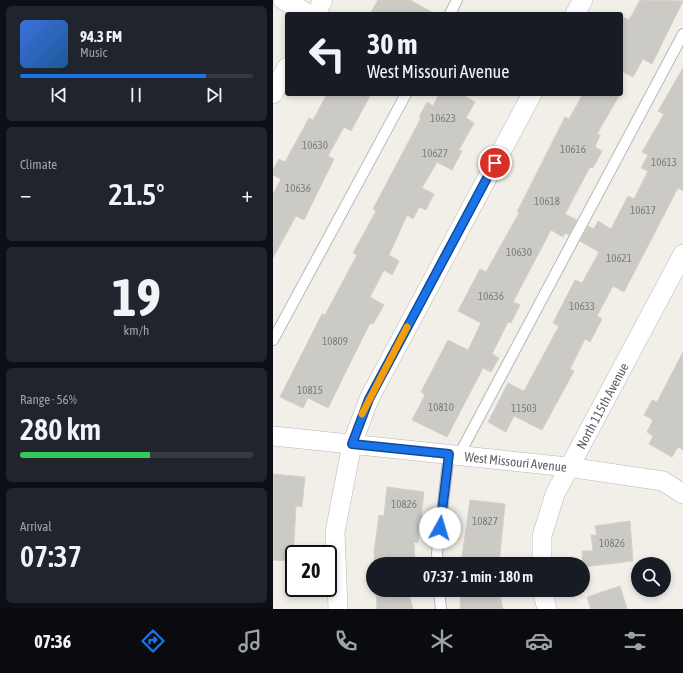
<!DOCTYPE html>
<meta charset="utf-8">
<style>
body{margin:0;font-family:"Asap Condensed",sans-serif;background:#20242c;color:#f1f3f6;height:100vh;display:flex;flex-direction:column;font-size:15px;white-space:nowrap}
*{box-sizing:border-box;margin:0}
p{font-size:13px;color:#9ea1a6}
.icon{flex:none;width:22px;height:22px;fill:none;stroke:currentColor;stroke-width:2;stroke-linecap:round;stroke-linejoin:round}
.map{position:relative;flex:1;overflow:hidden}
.sheet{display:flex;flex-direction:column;gap:6px;padding:6px;background:#0d0f14;width:273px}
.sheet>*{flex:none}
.banner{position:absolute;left:12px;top:12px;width:338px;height:84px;border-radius:4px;box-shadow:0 2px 6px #0003;background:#171b24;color:#f1f3f6;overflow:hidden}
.tools{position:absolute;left:358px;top:557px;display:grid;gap:8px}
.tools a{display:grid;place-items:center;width:40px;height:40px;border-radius:50%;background:#171b24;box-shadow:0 2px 6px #0003;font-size:20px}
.speed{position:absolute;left:12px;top:545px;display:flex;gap:8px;font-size:20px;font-weight:700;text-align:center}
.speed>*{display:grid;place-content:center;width:52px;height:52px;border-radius:50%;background:#171b24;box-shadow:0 2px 6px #0003;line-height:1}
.speed .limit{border:2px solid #111;border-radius:6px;background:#fff;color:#111}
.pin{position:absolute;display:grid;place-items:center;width:34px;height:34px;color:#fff;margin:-17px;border:2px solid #fff;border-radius:50%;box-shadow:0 1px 4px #0007}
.me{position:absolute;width:44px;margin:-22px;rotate:6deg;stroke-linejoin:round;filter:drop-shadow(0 0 3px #0008)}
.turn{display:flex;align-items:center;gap:14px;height:84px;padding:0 16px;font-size:18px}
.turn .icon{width:52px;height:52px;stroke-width:2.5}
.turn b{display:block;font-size:28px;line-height:34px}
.big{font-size:30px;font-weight:600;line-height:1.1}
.sheet .card{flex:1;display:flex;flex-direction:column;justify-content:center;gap:6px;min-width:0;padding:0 14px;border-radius:6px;background:#20242c}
.sheet .dial{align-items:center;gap:0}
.dial b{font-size:52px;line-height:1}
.song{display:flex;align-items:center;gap:12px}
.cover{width:48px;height:48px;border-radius:6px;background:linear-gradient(135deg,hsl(220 70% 55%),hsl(210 70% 35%))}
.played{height:4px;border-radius:2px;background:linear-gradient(90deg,#1a73e8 80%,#363941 80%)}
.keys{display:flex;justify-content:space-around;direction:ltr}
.heat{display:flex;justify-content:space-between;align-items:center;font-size:22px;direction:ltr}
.charge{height:6px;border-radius:3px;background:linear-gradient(90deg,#34c759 56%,#363941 0)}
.trip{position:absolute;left:93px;top:557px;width:224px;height:40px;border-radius:20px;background:#171b24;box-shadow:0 2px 6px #0003;font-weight:600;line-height:40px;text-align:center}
.dock{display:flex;height:64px;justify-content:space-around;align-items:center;background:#090b0e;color:#9ea1a6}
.dock .icon{width:28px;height:28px}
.dock .selected{color:#1a73e8}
.dock b{font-size:18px;color:#f1f3f6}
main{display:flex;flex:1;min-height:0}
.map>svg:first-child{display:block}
.building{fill:#cccac5;stroke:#d6d1c6}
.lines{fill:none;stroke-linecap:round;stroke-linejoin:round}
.lane-casing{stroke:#b5b8bc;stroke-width:12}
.street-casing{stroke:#b5b8bc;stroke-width:20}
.lane{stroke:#fff;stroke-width:10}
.street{stroke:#fff;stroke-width:19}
.route-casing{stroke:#114b97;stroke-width:10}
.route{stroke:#1a73e8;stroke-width:7}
.slow{stroke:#f59e0b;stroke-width:7}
.labels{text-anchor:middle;stroke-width:4;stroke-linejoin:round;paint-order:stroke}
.number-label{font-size:11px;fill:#7a7d7f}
.street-label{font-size:13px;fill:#5f6368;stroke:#fff}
</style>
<main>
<section class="sheet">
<div class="card">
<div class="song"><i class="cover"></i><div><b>94.3 FM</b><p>Music</p></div></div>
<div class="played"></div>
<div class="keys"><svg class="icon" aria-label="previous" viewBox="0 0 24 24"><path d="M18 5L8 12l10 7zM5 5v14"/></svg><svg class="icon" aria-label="pause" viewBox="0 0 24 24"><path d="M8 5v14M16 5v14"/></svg><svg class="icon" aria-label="next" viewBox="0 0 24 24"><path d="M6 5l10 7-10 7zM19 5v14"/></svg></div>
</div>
<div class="card"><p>Climate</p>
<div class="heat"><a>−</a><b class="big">21.5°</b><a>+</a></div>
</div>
<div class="card dial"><b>19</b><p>km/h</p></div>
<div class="card"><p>Range · 56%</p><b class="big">280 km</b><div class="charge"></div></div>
<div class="card"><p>Arrival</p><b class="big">07:37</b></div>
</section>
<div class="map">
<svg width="410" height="609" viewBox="0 0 410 609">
<rect width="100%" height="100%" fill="#f1efe8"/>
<path class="building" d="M105,0H137L162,14H97Z
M367,0L410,1L379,64L370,59L360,77L348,71V16L356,20Z
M410,68V191L405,188L351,292L340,286L324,316L329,319L317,342L312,339L297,369L301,371L269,430L241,416L233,432L215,422L235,383L251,391L286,326L280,323L302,280L309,283L326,252L307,241L315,226L321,229L325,221L338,229L355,196L361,199L375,171L368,168L375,155L369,152L391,114L385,111Z
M54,94H98L78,131L71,127L55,156L61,159L31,220L23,216L0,258V194L8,179L0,175V170L6,159L12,162L36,118L40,120Z
M166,94H188L202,102L193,118L201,123L186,150L189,151L179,170L164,162L149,188L161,194L153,210L146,207L140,219L134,215L116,255L126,261L119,275L111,270L97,297L111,305L100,324L97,323L55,408L35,398L30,408L7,397L49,314L52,315L84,255L80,253L103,211L100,209L148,118L146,117L154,102L160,106Z
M310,94H347L324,134L327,135L322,147L329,151L320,168L317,167L292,214L304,220L296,235L292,233L290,237L278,230L240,302L247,305L238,323L235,322L219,354L226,358L218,372L210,368L174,437L139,420L152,395L148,392L175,340L195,350L208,323L185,311L207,269L213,272L246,213L244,212L292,117L296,119Z
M410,352V450L405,447L399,457L376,444L380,436L374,432L380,420L371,415L379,400L384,402Z
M0,474L32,477L29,507L23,506L20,561L0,560Z
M114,487L151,492L145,543L141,542L142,564H102L101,552L106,515L111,516Z
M197,500L232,504L226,564H188Z
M357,521L360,561L310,567L309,551H320L318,535H324L322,526Z
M347,586L354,609H318L314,597Z
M103,590H143V594H136L140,609H104Z
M188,590H226L230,609H187Z"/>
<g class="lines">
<defs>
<path id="lane" d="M177,14L184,0
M0,340L133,94
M186,455L410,34
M165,564L164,553L176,454
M166,590L168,609"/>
<g id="street">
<path d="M10,0L36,14"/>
<path d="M43,14L50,0"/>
<path d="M302,14L310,0"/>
<path d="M0,94L14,67"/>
<path id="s1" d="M0,436L295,467L390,481L410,494"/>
<path id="s2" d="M269,564V536L282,494L410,254"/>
<path d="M269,590L274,609"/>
<path d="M65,609L62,532L79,444L96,399L259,94"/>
</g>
</defs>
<use href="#lane" class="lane-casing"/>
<use href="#street" class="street-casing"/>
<use href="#lane" class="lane"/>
<use href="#street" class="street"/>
</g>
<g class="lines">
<defs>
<path id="route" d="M167,528L176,454L79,444L96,399L222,163"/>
</defs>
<use href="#route" class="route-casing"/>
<use href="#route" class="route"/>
<path class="slow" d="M89,414L134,327"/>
</g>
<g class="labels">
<g class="number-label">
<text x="170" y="122">10623</text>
<text x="42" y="149">10630</text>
<text x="300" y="153">10616</text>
<text x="162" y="157">10627</text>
<text x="391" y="166">10613</text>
<text x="25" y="192">10636</text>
<text x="274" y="205">10618</text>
<text x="370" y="214">10617</text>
<text x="246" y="256">10630</text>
<text x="346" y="262">10621</text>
<text x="218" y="300">10636</text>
<text x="309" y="310">10633</text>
<text x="62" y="345">10809</text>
<text x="37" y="394">10815</text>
<text x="168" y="411">10810</text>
<text x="251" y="412">11503</text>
<text x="131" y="508">10826</text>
<text x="212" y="525">10827</text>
<text x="339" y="547">10826</text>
</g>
<g class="street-label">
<text dy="5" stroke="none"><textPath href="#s2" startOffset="172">North 115th Avenue</textPath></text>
<text dy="5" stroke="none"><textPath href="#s1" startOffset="244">West Missouri Avenue</textPath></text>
</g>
</g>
</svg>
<div class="tools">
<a><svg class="icon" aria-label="search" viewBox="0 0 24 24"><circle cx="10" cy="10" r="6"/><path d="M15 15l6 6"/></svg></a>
</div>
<div class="speed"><div class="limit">20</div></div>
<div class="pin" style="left:222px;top:163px;background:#d93025"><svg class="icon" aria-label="arrive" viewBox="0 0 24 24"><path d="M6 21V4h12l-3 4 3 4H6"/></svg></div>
<svg class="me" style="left:167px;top:528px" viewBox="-20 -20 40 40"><circle r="19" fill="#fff"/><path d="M0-13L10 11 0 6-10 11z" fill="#1a73e8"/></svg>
<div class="trip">07:37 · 1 min · 180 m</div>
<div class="banner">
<div class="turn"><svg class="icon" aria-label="left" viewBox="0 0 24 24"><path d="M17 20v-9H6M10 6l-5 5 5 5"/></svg><div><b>30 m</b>West Missouri Avenue</div></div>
</div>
</div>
</main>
<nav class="dock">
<b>07:36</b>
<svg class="icon selected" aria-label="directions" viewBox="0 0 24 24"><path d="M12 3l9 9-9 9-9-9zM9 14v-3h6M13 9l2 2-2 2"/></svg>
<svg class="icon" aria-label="music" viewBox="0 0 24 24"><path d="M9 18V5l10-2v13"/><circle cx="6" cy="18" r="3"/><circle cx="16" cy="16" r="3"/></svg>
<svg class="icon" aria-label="phone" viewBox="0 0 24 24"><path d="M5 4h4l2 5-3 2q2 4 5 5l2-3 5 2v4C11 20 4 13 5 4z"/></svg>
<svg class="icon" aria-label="climate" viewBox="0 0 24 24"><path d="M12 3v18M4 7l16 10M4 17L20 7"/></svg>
<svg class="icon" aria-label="car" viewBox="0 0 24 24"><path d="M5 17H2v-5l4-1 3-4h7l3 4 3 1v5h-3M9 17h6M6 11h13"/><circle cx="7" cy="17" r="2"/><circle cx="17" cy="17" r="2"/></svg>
<svg class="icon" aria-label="filters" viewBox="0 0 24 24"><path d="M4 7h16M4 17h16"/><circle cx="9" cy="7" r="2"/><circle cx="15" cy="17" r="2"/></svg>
</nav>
